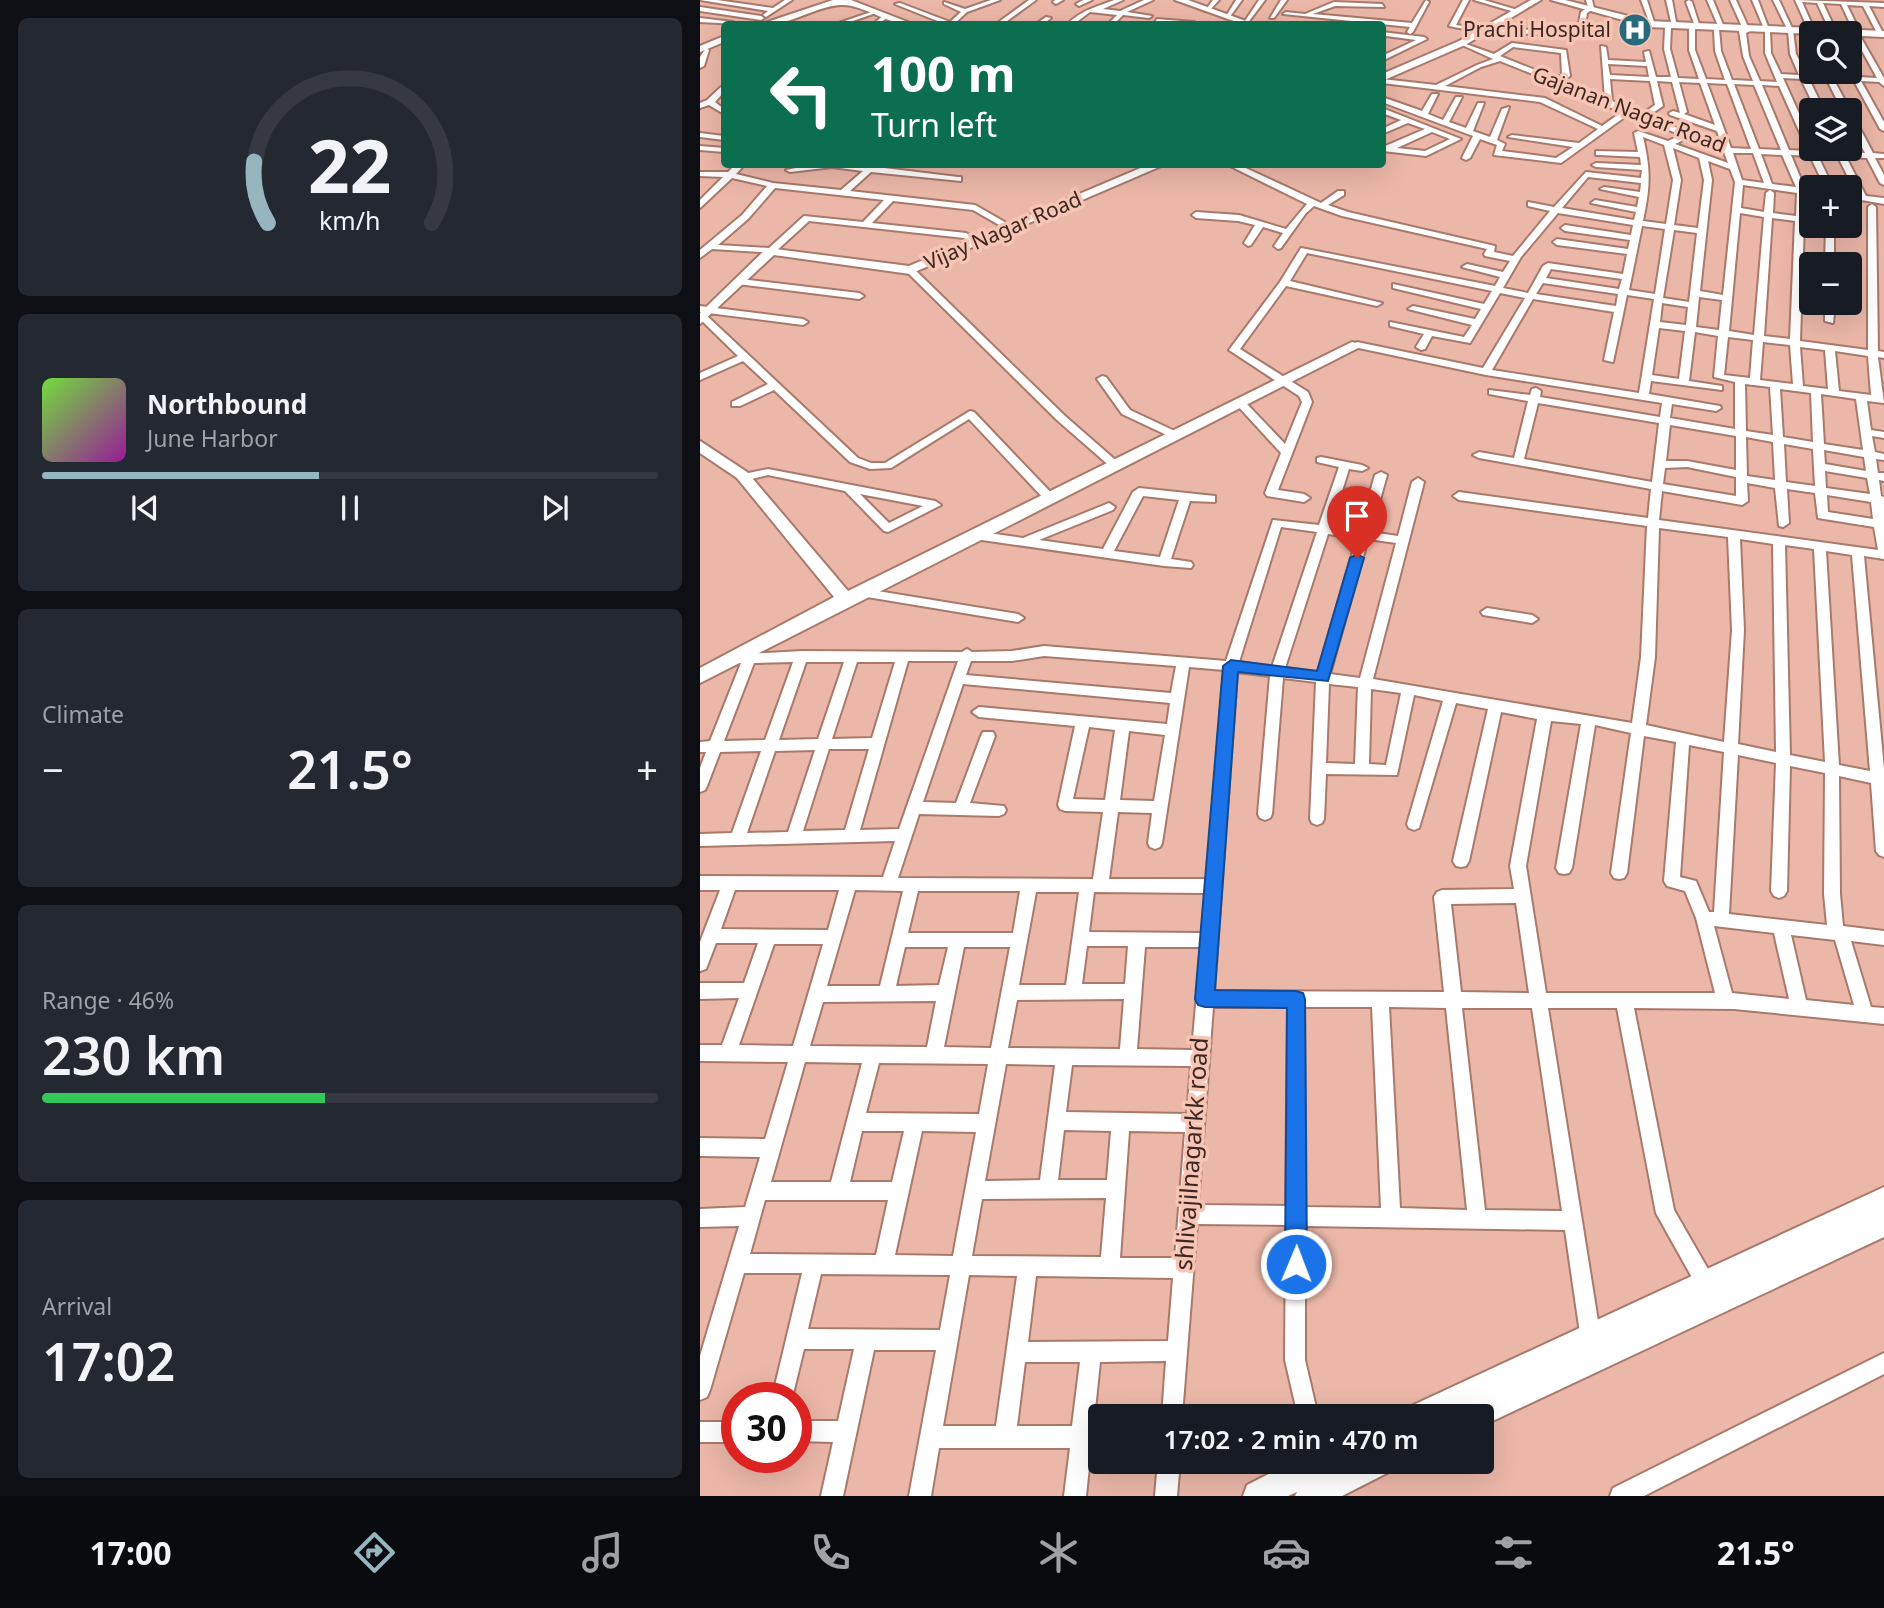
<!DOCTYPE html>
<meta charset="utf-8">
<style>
body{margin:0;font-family:"Noto Sans",sans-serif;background:#242831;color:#f1f3f6;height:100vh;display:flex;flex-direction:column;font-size:26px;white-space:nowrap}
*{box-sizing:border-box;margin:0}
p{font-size:23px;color:#9ea1a6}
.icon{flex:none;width:38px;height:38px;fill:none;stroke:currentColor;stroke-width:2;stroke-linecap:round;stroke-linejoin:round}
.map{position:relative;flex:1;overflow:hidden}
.panel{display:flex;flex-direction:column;gap:18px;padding:18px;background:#0d0f14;width:700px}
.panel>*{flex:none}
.guide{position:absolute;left:21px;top:21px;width:665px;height:147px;border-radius:7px;box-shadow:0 7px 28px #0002;background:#0b6e4f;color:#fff;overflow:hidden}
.tools{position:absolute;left:1099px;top:21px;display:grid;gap:14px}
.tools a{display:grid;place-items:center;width:63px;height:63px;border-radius:7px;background:#171b24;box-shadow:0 7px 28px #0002;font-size:35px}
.speed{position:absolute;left:21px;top:1382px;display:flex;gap:14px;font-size:35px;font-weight:700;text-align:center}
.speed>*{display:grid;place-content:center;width:91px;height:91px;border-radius:50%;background:#171b24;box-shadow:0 7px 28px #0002;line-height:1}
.speed .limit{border:10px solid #d22;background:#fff;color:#111}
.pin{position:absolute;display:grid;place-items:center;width:60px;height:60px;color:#fff;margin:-72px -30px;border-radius:50% 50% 50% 0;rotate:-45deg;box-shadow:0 0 7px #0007}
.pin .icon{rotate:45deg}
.me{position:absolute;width:77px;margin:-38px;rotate:1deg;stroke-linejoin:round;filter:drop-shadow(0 0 5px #0008)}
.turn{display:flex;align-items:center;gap:24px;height:147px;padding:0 35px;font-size:32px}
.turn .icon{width:91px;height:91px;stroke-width:2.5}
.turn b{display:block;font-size:49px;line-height:60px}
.big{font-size:52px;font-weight:600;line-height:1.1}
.panel .tile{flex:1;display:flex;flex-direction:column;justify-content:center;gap:10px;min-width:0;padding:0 24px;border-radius:10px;background:#242831}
.panel .dial{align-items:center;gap:0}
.dial svg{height:182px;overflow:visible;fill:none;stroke:#363941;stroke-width:7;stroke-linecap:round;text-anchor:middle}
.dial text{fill:#f1f3f6;stroke:none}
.song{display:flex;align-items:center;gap:21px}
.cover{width:84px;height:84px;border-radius:10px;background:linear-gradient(135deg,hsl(100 70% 55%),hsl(300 70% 35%))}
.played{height:7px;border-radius:4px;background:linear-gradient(90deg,#96b5bf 45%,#363941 45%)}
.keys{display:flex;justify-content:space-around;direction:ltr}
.heat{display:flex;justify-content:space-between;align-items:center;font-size:38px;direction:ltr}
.charge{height:10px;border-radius:5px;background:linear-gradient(90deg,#34c759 46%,#363941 0)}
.trip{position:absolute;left:388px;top:1404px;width:406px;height:70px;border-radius:7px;background:#171b24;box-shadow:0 7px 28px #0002;font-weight:600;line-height:70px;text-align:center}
.dock{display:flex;height:112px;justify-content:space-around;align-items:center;background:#090b0e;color:#9ea1a6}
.dock .icon{width:49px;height:49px}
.dock .active{color:#96b5bf}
.dock b{font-size:32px;color:#f1f3f6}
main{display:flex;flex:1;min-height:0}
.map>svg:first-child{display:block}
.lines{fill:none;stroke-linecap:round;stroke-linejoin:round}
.street-casing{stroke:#a9796b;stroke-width:4}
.secondary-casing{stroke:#a9796b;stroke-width:4}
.street{fill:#fff;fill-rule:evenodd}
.secondary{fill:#fff;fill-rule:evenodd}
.route{fill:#1a73e8;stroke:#114b97;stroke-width:2}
.labels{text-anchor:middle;stroke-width:7;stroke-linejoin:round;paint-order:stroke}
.far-poi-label{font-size:21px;fill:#3c2822;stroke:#f8c4b4;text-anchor:end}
.far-street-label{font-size:21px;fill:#3c2822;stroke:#f8c4b4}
.street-label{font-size:24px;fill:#3c2822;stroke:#f8c4b4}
</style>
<main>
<section class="panel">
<div class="tile dial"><svg viewBox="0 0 100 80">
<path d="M14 69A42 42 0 1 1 86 69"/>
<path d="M14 69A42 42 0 0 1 8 42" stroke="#96b5bf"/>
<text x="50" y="56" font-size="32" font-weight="700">22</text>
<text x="50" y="72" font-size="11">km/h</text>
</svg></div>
<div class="tile">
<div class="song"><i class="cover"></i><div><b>Northbound</b><p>June Harbor</p></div></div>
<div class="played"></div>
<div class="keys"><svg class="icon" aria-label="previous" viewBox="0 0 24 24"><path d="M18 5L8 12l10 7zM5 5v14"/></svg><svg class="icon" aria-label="pause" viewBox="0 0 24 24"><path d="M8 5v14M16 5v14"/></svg><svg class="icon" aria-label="next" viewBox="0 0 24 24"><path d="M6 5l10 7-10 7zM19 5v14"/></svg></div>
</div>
<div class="tile"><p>Climate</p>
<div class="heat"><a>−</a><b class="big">21.5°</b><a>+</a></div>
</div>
<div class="tile"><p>Range · 46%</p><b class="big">230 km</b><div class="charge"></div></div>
<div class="tile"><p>Arrival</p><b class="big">17:02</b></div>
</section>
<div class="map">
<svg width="1184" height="1496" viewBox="0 0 1184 1496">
<rect width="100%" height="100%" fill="#ebb7a8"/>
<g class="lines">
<defs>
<path id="street" d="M0,0H17L73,8L85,0H92L66,17L63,15L68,11Z
M291,0H300L267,12L254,24H245L195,4L200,3L250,22L261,12L244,4V2L265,9Z
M329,0H336L303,24H296Z
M363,0L356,4L353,2L355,0Z
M383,0H392L379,6L376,4Z
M414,0H423L403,9L420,11L444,0H453L427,12L452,16L449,18L423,15L414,24H408L417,15L390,12L374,24H367C384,9 394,8 414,0Z
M513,0H519L509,11H505Z
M536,0H542L529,18H525Z
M559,0H565L547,24H543Z
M581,0H587L574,18H570Z
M726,0L729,2L713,32L710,34L707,32L710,27L583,14L586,12L605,14L634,2L682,4L684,7L635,6L613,14L712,23Z
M763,0H769L756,25L783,29L786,27L877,33L881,12L888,7L886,0H892L894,8L887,13L883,35L880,37L787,31L784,33L749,26Z
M774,0H784L821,11L818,13Z
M941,0H947L955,25L950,24Z
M966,0H972L977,27L972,26Z
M989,0L992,2L1000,27L995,26L986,2Z
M1007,0H1013L1024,27L1019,29L1021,51L1032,80L1053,81L1043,56L1039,31L1043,29L1030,0H1036L1050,31L1046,33L1049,56L1060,81L1077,82L1065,53V31L1052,0H1058L1070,32L1071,53L1081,74L1099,75L1090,54L1088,31L1073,0H1079L1093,30L1096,54L1107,75L1124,76L1123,72H1129L1132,76L1152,77L1149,72L1150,65L1159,77L1177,78L1154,36L1157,34L1154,32L1141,4L1123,3L1136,31L1133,33L1130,31L1117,3L1102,2L1115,31L1112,33L1109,31L1095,0L1184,3V7L1169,6L1183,33L1180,35L1177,33L1163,6L1147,5L1160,32L1157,34L1160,36L1184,78V86L1179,82L1161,81L1184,122V131L1180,129L1154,81L1134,80L1150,110H1142L1127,80L1109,79L1124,110H1116L1101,79L1083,78L1111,140V149L1135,152L1134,149H1142L1144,152L1165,153L1150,124V115L1154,117L1173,153L1184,154V158H1175L1184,175V185L1180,183L1167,158L1146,157L1166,196L1184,198V204L1150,198V194L1157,195L1138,157L1118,156L1133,187H1125L1110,156L1091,155L1105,189L1111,190V194H1105L1104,217L1111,218V224L1104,223L1100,341L1168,350V207L1172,204L1176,207L1178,351L1184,352V358L1178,357L1184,403L1167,401L1171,430L1184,432V438L1172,436L1175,452L1184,454V460L1176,459L1178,473H1184V481L1179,480L1181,496L1184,497V559L1164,556L1184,769V857L1179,855L1176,851L1171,783L1139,776L1140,894L1143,926L1184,931V945L1151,941L1171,1007L1184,1008V1024L1034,1009L934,1008L974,1210L1016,1283L1013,1290L1006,1293L999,1290L956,1213L917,1008H848L901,1340L898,1347L891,1350L884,1347L881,1340L865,1230L605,1226V1360L618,1416H598L585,1360L586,1225L497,1224L482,1416H462L466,1361L400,1362L386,1496H364L370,1448H239L231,1496H209L236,1350H174L143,1496H121L133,1442L96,1441V1421H138L154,1349H104L92,1398H72L102,1273H44L10,1390L7,1397L0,1400V1356L39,1226L0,1227V1209L45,1207L60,1157L0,1156V1138L65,1139L88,1062L0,1061V1045H22L39,998L0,999V983H44L58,943H16L6,969L0,971V942L20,890H0V876L183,877L195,841L0,846V834L32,833L61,751L20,752L7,786L5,790L0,792V768L6,752H0V742L10,741L41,663L30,661L28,658L30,655L102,651L262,652L267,649L272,652L312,651L344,646L526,661L573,520L619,525L639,467L617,462V458L621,457L662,465L668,468L662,471L649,469L631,526L659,530L675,475L681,472L687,475L671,532L698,536L712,482L718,478L724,482L673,679L932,723L941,657L947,526L759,500L753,496L759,492L948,518L951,489L779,458L773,455L779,452L814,458L828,401L789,394V390L830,395L832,389L836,388L841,391L840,397L960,417L962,403L786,375L654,347L652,345L657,342L783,368L825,298L800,293L770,343L732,336L725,349L721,350L716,347L724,334L690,326V322L764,337L772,325L708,309L713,306L775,319L781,309L693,288V284L784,304L792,291L607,253L590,281L682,303L677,306L586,286L540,349L608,392L612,402L578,490L604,494L610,498L604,502L567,496L565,493L581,453L536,404L541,401L545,402L585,444L602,402L599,396L529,350L580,282L601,248L795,286L800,277L762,267L767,264L803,272L810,261L785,256L784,254L787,249L642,216L614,206L606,213L581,248L578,249L574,246L583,233L563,227L551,245L548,246L544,243L555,225L538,221L496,218L492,215L496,212L539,215L586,229L607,204L526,164H537L621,203L638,191H644V195L628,205L648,212L795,246L794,252L813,256L850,211L828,206V202L854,207L886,172L941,178L942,170L896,167L892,165L896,163L941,165L940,157L899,155H896V151L938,152L934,133L938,131L968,141L981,135L929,114L861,163L794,155L797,145L780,139L770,158L766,160L762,158L773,136L682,102V97L722,111L732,94H738L728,114L743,120L756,97H762L749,122L766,128L778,103H784L773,131L790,137L802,109L809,107L797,140L805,144L802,151L856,158L873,147L808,137L812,135L879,143L898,129L840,102L682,83V79L736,85L777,65L793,59L760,44V42L794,54L812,43L866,50L870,76L861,81L905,99L901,46L906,47L908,60L946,62L944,52L949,51L956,77H971L964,49L965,28L968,26L971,28L970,49L978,78L999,79L989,50V29L992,27L995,29V50L1006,79L1025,80L1015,51L1014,30L1019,28ZM813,47L861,53L862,75L855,78L800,56ZM800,61L850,81V84L901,102V105L923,111L902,126L845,98L745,86L781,67ZM908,64L947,66L949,77L910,75ZM910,79L950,81L955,105L942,114L912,101ZM957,81L972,82L980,113L973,111L969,113L970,115L1017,131L1022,146L948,116L963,106ZM979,82L1000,83L1015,125L984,114L987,112ZM1007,83L1027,84L1051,149L1031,148ZM1034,84L1054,85L1081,150L1059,149ZM1062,85L1079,86L1108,151L1089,150ZM943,137L964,145L973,180L966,224L943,221C950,187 951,171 943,137ZM988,138L1024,152L1028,163L975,144ZM973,148L999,158L1004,180L998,228L974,225L981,180ZM1033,153H1053L1064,183L1042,180ZM1061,154L1082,155L1096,187L1072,184ZM1008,161L1030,169L1035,182L1023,295L1000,291L1012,180ZM888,177L941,183L940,192L904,187L900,189L939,197L937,207L895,200L891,203L936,212L934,220L862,208ZM1043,185L1097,193L1096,216L1073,213L1074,193L1070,190L1066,193L1064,212L1041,208ZM858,213L933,225L931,235L865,225L861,228L865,231L930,240L928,249L857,239L853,242L857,245L927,254L923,274L848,263L843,266L828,293L803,288L821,257ZM1040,213L1064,217L1054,335L1029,331ZM1072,218L1095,221L1090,339L1064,336ZM942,226L965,229L955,294L929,290ZM974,230L997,233L989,302L963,298ZM851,269L922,279L919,289L846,278ZM843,283L918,294L916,306L836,294ZM927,295L954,299L939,393L792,370L833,299L914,312L904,360L913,362ZM999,297L1022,300L1019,330L996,327ZM962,303L988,307L986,325L960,322ZM959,328L985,331L979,379L952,375ZM995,332L1018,336L1014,377L1035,382V429L970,418L972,404L1016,411L1021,408L1020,406L949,394L951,381L1022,390V386L989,381ZM1028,337L1053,340L1050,378L1024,375ZM1063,342L1090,345L1093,384L1060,380ZM1100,347L1125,350L1128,389L1103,386ZM1135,351L1168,356L1171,395L1139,391ZM1045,384L1070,387L1073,435L1046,431ZM1080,389L1111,393L1113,442L1083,437ZM1121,394L1156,399L1163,450L1124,444ZM838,403L959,423L952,482L824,459ZM970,425L1036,436V470L987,461H966ZM1046,437L1073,442L1075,480L1047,476ZM1084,444L1113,449L1115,486L1086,482ZM1124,450L1164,457L1166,471L1125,464ZM987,467L1036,477V496L963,484L965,468ZM1125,471L1167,478L1170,494L1126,488ZM1047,483L1075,488L1079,526L1083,527L1089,523L1087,489L1115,493L1118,518L1174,527L1178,550L959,520L962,491L1042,505L1048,501ZM1127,495L1171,502L1173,519L1128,512ZM581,527L617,532L572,667L539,662ZM959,528L1028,537L1032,630L1024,742L946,725L955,657ZM628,534L657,538L618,672L585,668ZM668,539L696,543L660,678L630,674ZM1040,539L1073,544L1076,752L1038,744L1044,630ZM1085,545L1114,549L1125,762L1090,755ZM1126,551L1152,555L1170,771L1139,765ZM344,656L476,666L471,693L266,675L271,661H312ZM208,661H258L199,829L160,830ZM93,662L65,740L24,741L54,663ZM106,662H144L118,739L79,740ZM157,662H195L172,738L132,739ZM489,667L524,670L507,879H409L418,812L452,813L448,843L450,847L455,849L460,847L462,843ZM537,672L570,676L558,814L560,818L565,820L570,818L572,814L583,678L616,682L610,819L612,823L617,825L622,823L624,819L626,774L697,775L714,695L743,701L707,824L709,828L714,830L719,828L756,703L788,709L753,861L756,866L761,867L766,866L769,861L801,712L837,719L810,866L814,889L742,890L737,892L734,897L744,992L514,991ZM263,684L470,703L467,724L279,707L272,712L279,717L375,726L358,805L360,809L365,811L403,812L393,879L198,878L219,814L299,816L304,814L306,810L304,806L270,803L295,736L293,732H283L281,736L256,803L223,802ZM629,684L658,687L655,764L626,763ZM671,689L701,693L686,765L669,764ZM851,721L881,724L856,868L859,873L864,874L869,873L872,868L895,725L931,733L911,873L914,878L919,879L924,878L927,873L944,736L976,742L964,881L967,886L985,891L996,918L1015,993H846L826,866ZM389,727L415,730L405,800L373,799ZM429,731L465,735L454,801L420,800ZM989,745L1024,752L1014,912H1009L996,881L980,877ZM129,749H169L145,830L103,831ZM115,750L88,832L47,833L75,751ZM1038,755L1076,763L1071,891L1074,896L1079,898L1084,896L1087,891L1090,766L1125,773L1124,894L1127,925L1029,914ZM35,890H139L128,930L21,929ZM155,890L203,891L180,986H127ZM218,891H320L313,933H208ZM336,892H379L366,985H319ZM394,892L505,893L502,933L389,932ZM816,903L829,993L761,992L751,904ZM1014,926L1074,933L1089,999L1032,993ZM1091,935L1135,940L1154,1005L1106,1000ZM74,944H123L93,1046L39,1045ZM387,946H428L425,984H382ZM205,947H248L239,985L196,986ZM264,947H310L291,1048L244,1047ZM445,947H501L492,1050L437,1049ZM424,999L420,1049L308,1048L317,1000ZM236,1001L227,1047L110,1046L123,1002ZM513,1007H588L586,1206L498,1205ZM604,1007H672L681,1208L605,1207ZM689,1007L746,1008L767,1210L700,1208ZM762,1008H832L862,1211L785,1210ZM105,1062L162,1063L131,1182H71ZM179,1063L288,1064L279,1114L166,1113ZM306,1064L355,1065L340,1180L285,1181ZM372,1065L491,1066L487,1114L366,1112ZM364,1130L411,1131L407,1180H358ZM162,1131H204L192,1182H150ZM222,1131L276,1132L253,1256L195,1255ZM429,1131L485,1132L475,1258H420ZM406,1198L401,1257L272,1256L282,1199ZM65,1200H188L176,1255L50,1254ZM121,1274L250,1275L240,1330L108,1329ZM269,1275L317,1276L296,1426H243ZM336,1276L473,1278L468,1341L328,1342ZM325,1362H380L372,1426H317Z
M0,7L61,16L64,18L61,20L0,11Z
M174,11L179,12L144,24H136Z
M184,15L189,16L179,24H173Z
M346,17L351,18L343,24H336Z
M0,18L33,22L36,24L0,22Z
M457,19L494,22L497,24L455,22Z
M682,32L724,37L727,39L682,61V56L716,40L686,36L682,39Z
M6,48L9,50L4,66L0,68V57Z
M21,87H24V92L15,102L24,109V114L9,105L0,108V103L7,100Z
M682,108L761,139L726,156L683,151V147L725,129L708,123L682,134V129L701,120L682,113ZM732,132L750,139L725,151L697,148Z
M0,133L24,136V140L0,137Z
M0,146L24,148V152L0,150Z
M36,164H45L36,174L73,183L141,190L163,171L132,167L90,172L86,170L116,164L168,167L176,164V167L258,177H261V181L171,172L150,191L275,205L315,228L308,230L273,210L193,201L172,223L266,233L281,242L277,245L264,238L109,221L74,253L12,249L0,258V250L42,215L67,186L32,178L0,208V200L23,177L0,176V172H28ZM75,188L184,200L163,222L104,216L69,248L18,245L48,219Z
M1126,226H1134V264H1125Z
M207,268H213L365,416L420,464V468H412L357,420L207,272Z
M40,279L159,293L164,296L159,299L37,284L35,282Z
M1125,303H1135L1133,323L1125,321Z
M0,306L103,319L108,322L103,325L0,312Z
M0,315H6L158,458L171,463H185L270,411L274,412L356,498L354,501H346L269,419L191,468L170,469L150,462L74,390L40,406H32V402L68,384L43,361L0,380V373L38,356L0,319Z
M402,376L406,377L430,410L481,434V438H473L422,414L397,379Z
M68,469L235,501L241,505L188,532L184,531L145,491L68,475L43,481L37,477L39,475ZM160,494L223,506L189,523Z
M439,488L515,496V502L490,501L471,559L491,562L493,565L491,568L464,566L275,539L269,535L275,531L323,538L409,503L415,507L413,510L339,540L403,549L433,492ZM443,496L479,500L460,557L414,551Z
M159,588L318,614L324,618L318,622L155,595L153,592L155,589Z
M787,608L832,615L838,619L832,623L783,615L781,612Z
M1184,1353V1374L944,1496H910L913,1488Z
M0,1422H37V1442H0Z
M458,1461H480L477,1496H455Z"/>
<path id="secondary" d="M133,0H151L213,24C188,26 162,3 140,5C113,7 89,27 61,24Z
M475,0H488L554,24H542Z
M831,0H841L765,45L682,81V74L759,41Z
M851,0H865L948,21L1184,31V37L948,27Z
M24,36V42L0,52V46Z
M450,164H466L210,274L74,255L0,324V313L67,248L209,266Z
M652,342L664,345L0,683V668L134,597L37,478L0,453V441L47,472L148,591Z
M1184,1187V1237L782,1426V1416H759L760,1412L753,1416H707L711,1406Z
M594,1461H640L637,1467L649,1461H696L691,1471L642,1496H595L597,1492L588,1496H543L547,1485Z"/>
</defs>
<use href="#street" class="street-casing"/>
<use href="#secondary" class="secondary-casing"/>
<use href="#street" class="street"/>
<use href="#secondary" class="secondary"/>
</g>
<path class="route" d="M657,554L664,558L628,681L538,672L515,990L596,991L603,993L605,999L607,1264L604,1272L596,1275L589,1272L585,1264L587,1008L505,1007L498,1005L495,999L523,666L531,660L617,671L650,558Z"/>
<defs>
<symbol id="hospital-disc" viewBox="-11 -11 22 22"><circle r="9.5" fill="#266a7b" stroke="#f8c4b4"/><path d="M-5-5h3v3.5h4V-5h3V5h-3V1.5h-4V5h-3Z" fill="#fff"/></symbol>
</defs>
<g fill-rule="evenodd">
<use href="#hospital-disc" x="916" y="11" width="38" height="38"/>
</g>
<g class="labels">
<g class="far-poi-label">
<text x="911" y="37">Prachi Hospital</text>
</g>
<g class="far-street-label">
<text transform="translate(929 110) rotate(21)" y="7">Gajanan Nagar Road</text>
<text transform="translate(303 231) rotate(-23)" y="7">Vijay Nagar Road</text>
</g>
<g class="street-label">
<text transform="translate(492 1154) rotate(-86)" y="8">shlivajilnagarkk road</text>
</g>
</g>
</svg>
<div class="tools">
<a><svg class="icon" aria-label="search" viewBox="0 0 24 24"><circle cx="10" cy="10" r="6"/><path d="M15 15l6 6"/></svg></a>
<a><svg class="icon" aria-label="layers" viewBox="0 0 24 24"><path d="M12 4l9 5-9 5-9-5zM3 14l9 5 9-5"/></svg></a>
<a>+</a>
<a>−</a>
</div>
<div class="speed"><div class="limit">30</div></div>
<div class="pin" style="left:657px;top:558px;background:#d93025"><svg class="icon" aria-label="arrive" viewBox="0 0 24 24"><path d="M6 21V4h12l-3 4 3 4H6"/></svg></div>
<svg class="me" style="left:596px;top:1264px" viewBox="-20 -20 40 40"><circle r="17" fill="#1a73e8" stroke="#fff" stroke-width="3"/><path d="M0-11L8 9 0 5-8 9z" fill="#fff"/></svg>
<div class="trip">17:02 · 2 min · 470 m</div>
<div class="guide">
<div class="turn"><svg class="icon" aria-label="left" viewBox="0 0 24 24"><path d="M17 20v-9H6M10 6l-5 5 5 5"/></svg><div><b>100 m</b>Turn left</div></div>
</div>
</div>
</main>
<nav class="dock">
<b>17:00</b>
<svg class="icon active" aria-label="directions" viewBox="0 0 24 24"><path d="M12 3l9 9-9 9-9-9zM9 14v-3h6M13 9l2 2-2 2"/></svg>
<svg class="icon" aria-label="music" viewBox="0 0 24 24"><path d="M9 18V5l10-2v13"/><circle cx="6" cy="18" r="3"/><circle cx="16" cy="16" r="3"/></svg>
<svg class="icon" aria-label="phone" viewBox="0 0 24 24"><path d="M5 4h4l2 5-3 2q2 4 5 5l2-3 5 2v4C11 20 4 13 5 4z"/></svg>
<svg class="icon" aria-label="climate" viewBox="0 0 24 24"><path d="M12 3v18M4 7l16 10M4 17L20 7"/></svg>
<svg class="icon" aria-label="car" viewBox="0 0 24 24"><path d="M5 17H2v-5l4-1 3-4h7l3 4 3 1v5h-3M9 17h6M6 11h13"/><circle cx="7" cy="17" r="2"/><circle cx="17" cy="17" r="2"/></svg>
<svg class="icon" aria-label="filters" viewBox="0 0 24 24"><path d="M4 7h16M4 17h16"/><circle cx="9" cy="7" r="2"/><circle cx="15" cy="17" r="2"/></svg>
<b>21.5°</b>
</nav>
